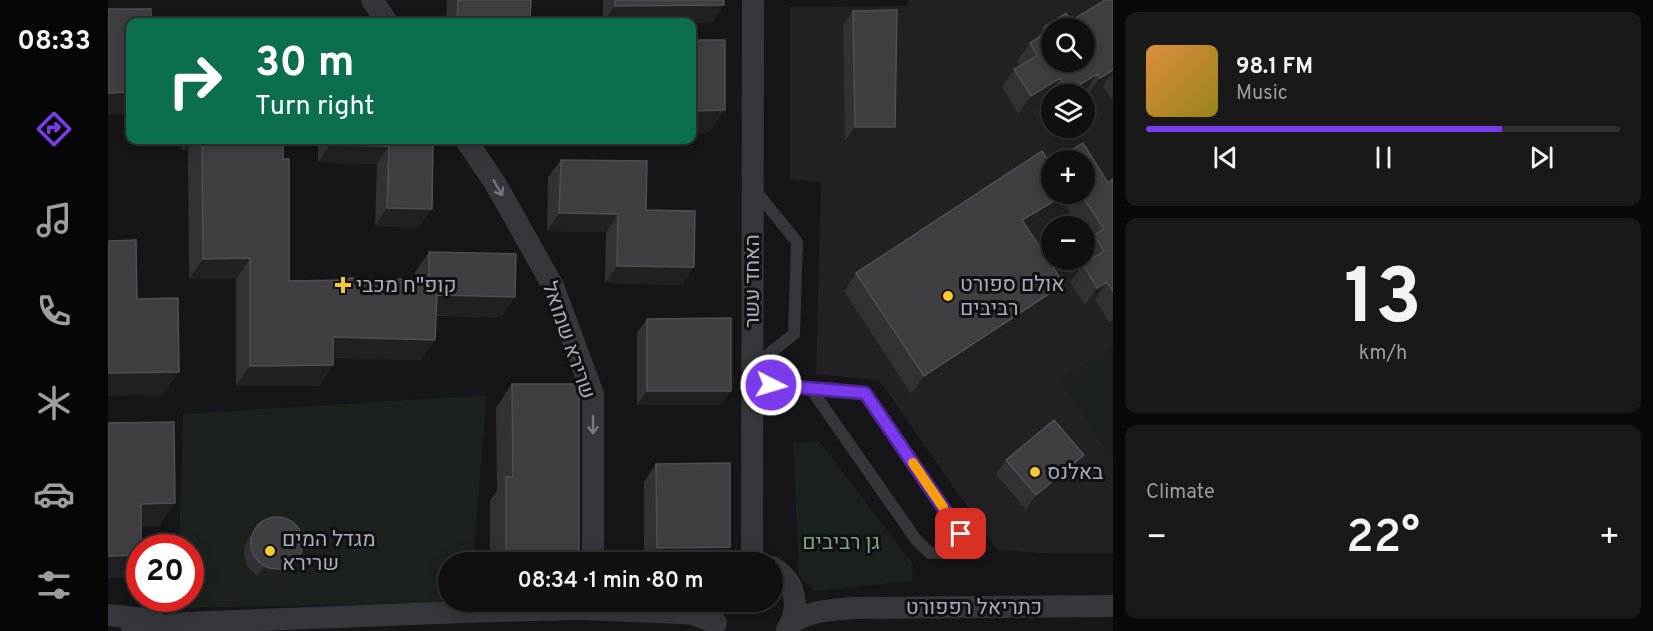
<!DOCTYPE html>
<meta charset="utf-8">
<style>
body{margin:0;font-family:Overpass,Heebo,sans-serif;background:#19191a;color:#f1f3f6;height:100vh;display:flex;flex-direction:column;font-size:22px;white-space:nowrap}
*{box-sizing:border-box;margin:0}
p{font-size:20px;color:#9c9d9f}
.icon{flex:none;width:33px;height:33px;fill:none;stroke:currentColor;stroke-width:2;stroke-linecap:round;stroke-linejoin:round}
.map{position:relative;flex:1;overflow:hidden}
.drawer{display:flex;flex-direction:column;gap:12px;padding:12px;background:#090909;width:540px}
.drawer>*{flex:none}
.top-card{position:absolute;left:18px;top:18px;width:570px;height:126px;border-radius:12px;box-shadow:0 3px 15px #0003,0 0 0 2px #303031;background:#0b6e4f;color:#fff;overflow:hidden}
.tools{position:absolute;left:933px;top:18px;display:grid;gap:12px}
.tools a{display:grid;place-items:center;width:54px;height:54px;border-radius:50%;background:#101011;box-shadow:0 3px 15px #0003,0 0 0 2px #303031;font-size:30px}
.speed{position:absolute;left:18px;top:534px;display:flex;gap:12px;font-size:30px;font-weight:700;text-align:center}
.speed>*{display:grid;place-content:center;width:78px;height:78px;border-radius:50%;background:#101011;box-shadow:0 3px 15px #0003,0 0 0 2px #303031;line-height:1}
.speed .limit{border:9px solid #d22;background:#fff;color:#111}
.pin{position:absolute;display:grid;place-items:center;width:51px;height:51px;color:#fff;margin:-26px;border-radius:12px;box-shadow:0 3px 9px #0006}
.me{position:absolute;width:66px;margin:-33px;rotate:95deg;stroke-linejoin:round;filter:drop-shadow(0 0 4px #0008)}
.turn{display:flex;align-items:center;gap:21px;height:126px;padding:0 30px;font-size:27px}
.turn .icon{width:78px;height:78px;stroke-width:2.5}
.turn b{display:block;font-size:42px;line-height:51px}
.big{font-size:45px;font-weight:600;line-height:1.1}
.drawer .tile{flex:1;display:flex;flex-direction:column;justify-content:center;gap:9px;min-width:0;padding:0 21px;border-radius:12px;background:#19191a}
.drawer .dial{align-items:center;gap:0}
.dial b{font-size:78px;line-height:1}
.song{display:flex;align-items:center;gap:18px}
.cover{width:72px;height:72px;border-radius:9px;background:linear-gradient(135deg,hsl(30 70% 55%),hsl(50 70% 35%))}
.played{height:6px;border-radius:3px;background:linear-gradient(90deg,#7c3aed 75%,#303031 75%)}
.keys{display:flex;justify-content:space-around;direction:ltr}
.heat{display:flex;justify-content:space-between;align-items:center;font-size:33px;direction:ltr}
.trip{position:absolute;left:330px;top:552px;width:345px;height:60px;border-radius:30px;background:#101011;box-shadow:0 3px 15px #0003,0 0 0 2px #303031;font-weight:600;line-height:60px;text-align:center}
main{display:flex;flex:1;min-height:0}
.tabs{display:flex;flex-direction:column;width:108px;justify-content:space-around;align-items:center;background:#060607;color:#9c9d9f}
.tabs .icon{width:42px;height:42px}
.tabs .selected{color:#7c3aed}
.tabs b{font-size:27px;color:#f1f3f6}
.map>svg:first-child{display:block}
.built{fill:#222124;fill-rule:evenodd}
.green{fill:#1b221d}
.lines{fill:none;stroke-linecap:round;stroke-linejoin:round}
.lane{stroke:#36373c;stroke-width:12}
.street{stroke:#36373c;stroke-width:22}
.wall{fill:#323135}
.shaded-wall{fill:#212023}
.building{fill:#3e3e43;stroke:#4f4f55;stroke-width:1.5;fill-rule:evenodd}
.oneway{stroke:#747680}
.route-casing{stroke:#51269a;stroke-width:15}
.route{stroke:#7c3aed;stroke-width:10}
.slow{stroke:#f59e0b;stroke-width:10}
.poi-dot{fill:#f5cb2f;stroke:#111012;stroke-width:2}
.labels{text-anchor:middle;stroke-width:6;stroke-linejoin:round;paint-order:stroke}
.street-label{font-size:21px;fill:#a7aab8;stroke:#111012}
.poi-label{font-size:21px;fill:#a7aab8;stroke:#111012;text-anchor:start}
.park-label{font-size:21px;fill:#7ea384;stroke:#111012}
</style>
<main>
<nav class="tabs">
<b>08:33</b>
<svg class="icon selected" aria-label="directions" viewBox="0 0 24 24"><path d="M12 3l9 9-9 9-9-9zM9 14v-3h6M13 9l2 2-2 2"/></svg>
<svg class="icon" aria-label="music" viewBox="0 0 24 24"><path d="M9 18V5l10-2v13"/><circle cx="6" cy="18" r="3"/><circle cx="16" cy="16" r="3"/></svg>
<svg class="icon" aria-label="phone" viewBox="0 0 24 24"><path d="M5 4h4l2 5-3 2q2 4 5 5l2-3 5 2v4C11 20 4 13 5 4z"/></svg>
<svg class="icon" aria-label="climate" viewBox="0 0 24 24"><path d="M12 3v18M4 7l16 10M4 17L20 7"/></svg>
<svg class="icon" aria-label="car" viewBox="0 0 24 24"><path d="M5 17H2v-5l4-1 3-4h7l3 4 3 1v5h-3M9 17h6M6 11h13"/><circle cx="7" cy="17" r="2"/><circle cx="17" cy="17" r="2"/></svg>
<svg class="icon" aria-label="filters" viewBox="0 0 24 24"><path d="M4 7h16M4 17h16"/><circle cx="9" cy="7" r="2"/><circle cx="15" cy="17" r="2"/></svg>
</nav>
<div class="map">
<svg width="1005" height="631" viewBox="0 0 1005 631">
<rect width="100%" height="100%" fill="#161517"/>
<path class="built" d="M800,0H1005V553H933L889,550L772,381L708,374L713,182L682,180V7L799,6ZM944,28H976V62H944ZM944,94H976V128H944ZM944,160H976V194H944ZM944,226H976V260H944Z"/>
<path class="green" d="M1005,346V461L953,380Z
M379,395L365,562H340V602H357L70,608V599L82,598V548L71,547L75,414Z
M711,441L805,564L804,581L706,591L691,576L685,443Z"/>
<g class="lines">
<path class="lane" d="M644,367L686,334L689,242L646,189
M643,383L757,394L853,534L848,553H822L809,541L703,389"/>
<path class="street" d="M264,0L279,22
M358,140L387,183L445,286L485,394V562
M644,562L645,0
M664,567C688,581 693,607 679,630
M0,615L46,620
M684,623C702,610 724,610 746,608L1005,606
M24,631L77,623L356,612L472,609L572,613L585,614L608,623"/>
</g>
<path class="wall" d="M339,0H423L422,18L463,22H338Z
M495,0H616L604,23L495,22Z
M1005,0V99L1004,100L995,86L979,96L977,91L972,94H944V101L940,95L910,114L894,87L906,69L912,66L909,61L922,43L927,40L936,27L963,21Z
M745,11L787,127L777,141H737L735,25Z
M74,140H175L181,281L240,280L241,278L307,280V272L321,252L407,297L393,317L328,316L313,360L225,358L211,386H128V279H81L80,150H74Z
M210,140H325L311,227L267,226L269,164L210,162Z
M453,160L538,210L574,285L497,283L498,232L439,231L440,177Z
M1005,179V320L1001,322L987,299L977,305L962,282L975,264L979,261L976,257V249L981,243L976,236V226H970L957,204L919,228L943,302L803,394L736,291L748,273L944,194H976Z
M539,319L623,391L613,405H529V333Z
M404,384L464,562H382V500L389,491L388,407Z
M976,455L966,470L918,510L888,474L898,460Z
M548,464L611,562H536V482Z
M148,527L181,571L174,576L166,579H157L149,576L142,570L138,563L136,554L137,545Z"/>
<path class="shaded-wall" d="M616,5L604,23L495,22L507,6Z
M1005,70V72L995,86L979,96L992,78Z
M989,74L977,91L972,94H958L961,91Z
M952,78L940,95L910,114L923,96Z
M22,92V115H0V93Z
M617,110L601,133L584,134V111Z
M747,127H787L777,141H737Z
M81,140H87L80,150H74Z
M222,145L281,146L269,164L210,162Z
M958,194H965L957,204L902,238L914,220Z
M279,208L324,209L311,227L267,226Z
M451,213L510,214L498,232L439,231Z
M142,258L128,279H81L95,259Z
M509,266L586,267L574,285L497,283Z
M999,282L987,299L977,305L989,288Z
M956,284L943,302L803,394L816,376Z
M329,295L407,297L393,317L314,315Z
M225,337L327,340L313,360L211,357Z
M225,365L211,386H128L142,366Z
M71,372L55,395L0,396V373Z
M539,391H623L613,405H529Z
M976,455L966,470L918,510L928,495Z
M67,503L51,526L17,527L33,504Z
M622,547L611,562H539L549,548Z
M471,553L464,562H392L398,554Z
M32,555V558L17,578H0V556Z
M188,561L181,571L174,576L166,579H157L149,576L156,566Z"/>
<path class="building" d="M350,0H423L422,18L464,19L463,22H349Z
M507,0H616V5L507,6Z
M997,0H1005V70L992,78L989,74L961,91L952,78L923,96L906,69L929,56L922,43L939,32L936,27L958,13L963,21ZM944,28H976V62H944Z
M0,9H43V22H22V92L0,93Z
M789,10L787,127H747L745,11Z
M174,19V22H88V20Z
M584,40H617V110L584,111Z
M94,140H175V159H181V281L241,280V278L321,280V252L408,254L407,297L329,295L327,340L225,337V365L142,366V258L95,259Z
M222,140H325L324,209L279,208L281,146L222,145Z
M975,143L1000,183L1005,179V291L999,282L989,288L975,264L996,251L986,235L996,229L973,194H976V160H947Z
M934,151L942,164L944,162V194H958L914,220L956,284L816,376L748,273Z
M453,160L539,161L538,210L587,211L586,267L509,266L510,214L451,213Z
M28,240L29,299L70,298L71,372L0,373V241Z
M623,318V391H539V319Z
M404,384H471V553L398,554V477H405Z
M946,420L976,455L928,495L898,460Z
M66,422L67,503L33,504V548H32V555L0,556V423Z
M622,463V547L549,548L548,464Z
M143 543a26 26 0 1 1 52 0a26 26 0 1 1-52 0Z"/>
<defs><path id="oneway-shaft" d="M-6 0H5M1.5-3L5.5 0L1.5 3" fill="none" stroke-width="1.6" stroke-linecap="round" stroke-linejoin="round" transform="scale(1.5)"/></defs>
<g class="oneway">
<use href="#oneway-shaft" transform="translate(390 188) rotate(60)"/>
<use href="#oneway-shaft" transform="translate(485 425) rotate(90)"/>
</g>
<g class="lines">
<defs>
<path id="route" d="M663,385L757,393L853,534"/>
</defs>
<use href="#route" class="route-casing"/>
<use href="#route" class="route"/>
<path class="slow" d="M805,463L835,507"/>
</g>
<g class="poi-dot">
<path d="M232 276h6v6h6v6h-6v6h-6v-6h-6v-6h6z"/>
<circle cx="840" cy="296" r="6"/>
<circle cx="927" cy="472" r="6"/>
<circle cx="162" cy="551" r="6"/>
</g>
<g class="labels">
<g class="street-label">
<text transform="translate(644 281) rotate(-90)" y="7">האחד עשר</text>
<text transform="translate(461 340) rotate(71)" y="7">שרירא שמואל</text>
<text x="866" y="614">כתריאל רפפורט</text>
</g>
<g class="poi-label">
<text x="852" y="291">אולם ספורט<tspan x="852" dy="24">רביבים</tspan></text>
<text x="248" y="292">קופ"ח מכבי</text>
<text x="939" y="479">באלנס</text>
<text x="174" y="546">מגדל המים<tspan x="174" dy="24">שרירא</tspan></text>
</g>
<g class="park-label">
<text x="733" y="549">גן רביבים</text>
</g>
</g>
</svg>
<div class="tools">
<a><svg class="icon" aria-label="search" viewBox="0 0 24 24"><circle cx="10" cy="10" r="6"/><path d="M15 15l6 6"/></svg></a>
<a><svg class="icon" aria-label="layers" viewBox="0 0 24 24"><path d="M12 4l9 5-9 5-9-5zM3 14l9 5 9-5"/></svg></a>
<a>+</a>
<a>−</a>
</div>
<div class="speed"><div class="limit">20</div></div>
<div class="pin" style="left:853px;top:534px;background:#d93025"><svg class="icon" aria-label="arrive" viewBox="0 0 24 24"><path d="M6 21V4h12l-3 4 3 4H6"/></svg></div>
<svg class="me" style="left:663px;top:385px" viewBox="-20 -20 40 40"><circle r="17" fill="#7c3aed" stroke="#fff" stroke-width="3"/><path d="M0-11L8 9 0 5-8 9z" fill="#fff"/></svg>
<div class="trip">08:34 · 1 min · 80 m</div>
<div class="top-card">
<div class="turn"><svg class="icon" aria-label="right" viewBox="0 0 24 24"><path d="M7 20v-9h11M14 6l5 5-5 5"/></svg><div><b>30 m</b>Turn right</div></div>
</div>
</div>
<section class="drawer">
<div class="tile">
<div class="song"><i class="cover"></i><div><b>98.1 FM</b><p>Music</p></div></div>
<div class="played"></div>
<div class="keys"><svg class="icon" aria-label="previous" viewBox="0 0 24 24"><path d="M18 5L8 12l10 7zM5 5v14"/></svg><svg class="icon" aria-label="pause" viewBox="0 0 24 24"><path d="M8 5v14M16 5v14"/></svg><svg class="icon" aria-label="next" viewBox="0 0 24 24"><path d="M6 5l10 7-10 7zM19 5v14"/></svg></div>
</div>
<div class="tile dial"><b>13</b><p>km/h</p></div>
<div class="tile"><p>Climate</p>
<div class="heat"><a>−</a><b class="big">22°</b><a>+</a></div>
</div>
</section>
</main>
